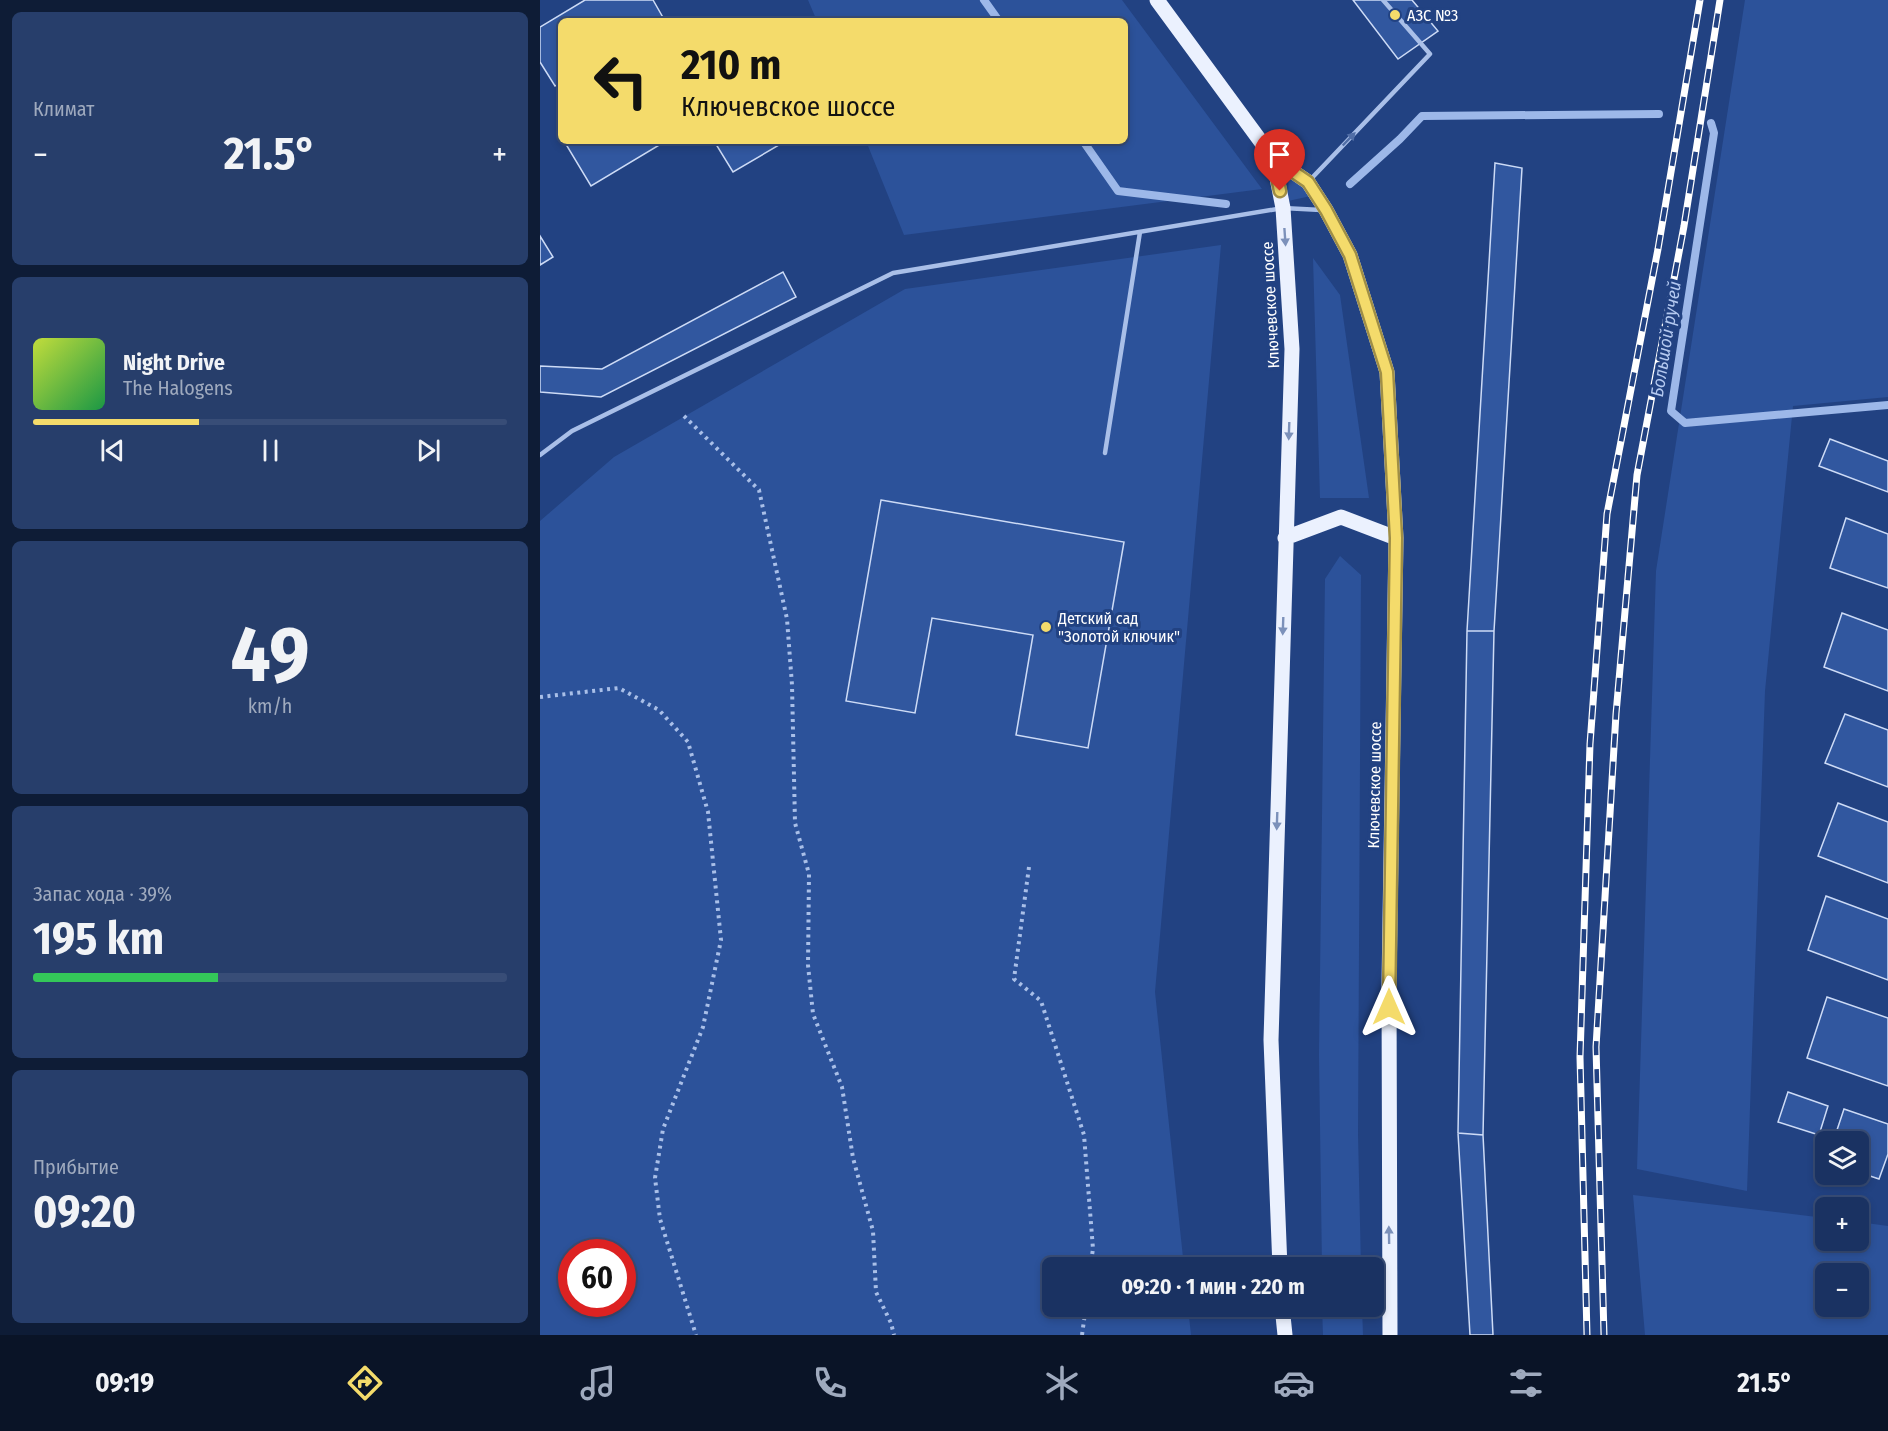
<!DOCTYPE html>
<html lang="ru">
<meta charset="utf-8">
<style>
body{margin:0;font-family:"Fira Sans Condensed",sans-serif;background:#273e6b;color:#f1f3f6;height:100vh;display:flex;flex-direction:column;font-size:22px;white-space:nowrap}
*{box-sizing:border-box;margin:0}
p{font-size:20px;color:#9faabe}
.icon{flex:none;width:33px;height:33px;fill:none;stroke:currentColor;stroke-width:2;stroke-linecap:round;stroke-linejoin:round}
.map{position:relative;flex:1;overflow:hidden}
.side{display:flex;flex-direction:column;gap:12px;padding:12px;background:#0e1c36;width:540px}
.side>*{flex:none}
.top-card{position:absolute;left:18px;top:18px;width:570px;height:126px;border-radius:9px;box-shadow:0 3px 9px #0003,0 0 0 2px #384d77;background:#f4db6b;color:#111;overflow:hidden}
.buttons{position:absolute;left:1275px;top:1131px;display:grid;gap:12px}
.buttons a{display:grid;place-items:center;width:54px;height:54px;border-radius:9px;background:#1a3262;box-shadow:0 3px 9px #0003,0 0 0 2px #384d77;font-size:30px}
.speed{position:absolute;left:18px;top:1239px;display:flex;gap:12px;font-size:30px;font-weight:700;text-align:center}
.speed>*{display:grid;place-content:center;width:78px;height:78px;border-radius:50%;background:#1a3262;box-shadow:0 3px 9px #0003,0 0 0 2px #384d77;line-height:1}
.speed .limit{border:9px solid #d22;background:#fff;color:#111}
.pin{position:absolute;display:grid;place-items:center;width:51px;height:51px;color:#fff;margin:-62px -26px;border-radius:50% 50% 50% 0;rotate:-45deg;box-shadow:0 0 6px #0007}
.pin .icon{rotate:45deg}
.me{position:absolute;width:66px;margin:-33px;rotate:0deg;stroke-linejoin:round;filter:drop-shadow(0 0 4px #0008)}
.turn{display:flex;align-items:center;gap:21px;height:126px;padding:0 24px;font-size:27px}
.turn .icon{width:78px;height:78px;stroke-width:2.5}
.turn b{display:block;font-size:42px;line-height:51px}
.big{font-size:45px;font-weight:700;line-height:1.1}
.side .card{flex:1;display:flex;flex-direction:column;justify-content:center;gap:9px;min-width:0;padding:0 21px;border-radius:9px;background:#273e6b}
.side .dial{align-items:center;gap:0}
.dial b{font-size:78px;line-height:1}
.song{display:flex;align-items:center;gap:18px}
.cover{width:72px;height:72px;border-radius:9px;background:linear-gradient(135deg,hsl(70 70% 55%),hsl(140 70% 35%))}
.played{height:6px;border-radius:3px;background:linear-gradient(90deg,#f4db6b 35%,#384d77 35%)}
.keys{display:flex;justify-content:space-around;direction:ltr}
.heat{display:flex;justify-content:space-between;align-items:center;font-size:33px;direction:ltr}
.charge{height:9px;border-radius:4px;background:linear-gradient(90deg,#34c759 39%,#384d77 0)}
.trip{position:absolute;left:502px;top:1257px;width:342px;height:60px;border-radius:9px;background:#1a3262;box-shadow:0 3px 9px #0003,0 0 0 2px #384d77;font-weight:700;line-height:60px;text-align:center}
.tab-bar{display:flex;height:96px;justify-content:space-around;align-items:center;background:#0a1427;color:#9faabe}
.tab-bar .icon{width:42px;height:42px}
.tab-bar .current{color:#f4db6b}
.tab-bar b{font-size:27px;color:#f1f3f6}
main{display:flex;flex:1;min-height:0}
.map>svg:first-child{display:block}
.green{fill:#2c529a;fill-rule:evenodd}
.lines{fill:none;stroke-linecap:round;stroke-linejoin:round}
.stream{stroke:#9db8e9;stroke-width:8}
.building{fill:#31579f;stroke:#cddbf6;stroke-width:1.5}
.path{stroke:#a9bfe8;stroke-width:4;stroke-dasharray:3 4.5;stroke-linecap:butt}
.service{stroke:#a9bfe8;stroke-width:4.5}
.primary{stroke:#ebf1fe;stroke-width:15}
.rail-casing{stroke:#fff;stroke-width:7}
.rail{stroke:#224282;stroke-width:4.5;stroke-dasharray:14;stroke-linecap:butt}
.oneway{fill:#516ea6}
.oneway2{fill:#7c91ba}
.route-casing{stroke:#9f8e46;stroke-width:15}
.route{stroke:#f4db6b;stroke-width:10}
.poi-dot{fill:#f4db6b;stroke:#224282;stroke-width:2}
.labels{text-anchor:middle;stroke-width:6;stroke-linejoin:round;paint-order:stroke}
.poi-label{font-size:16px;fill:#fff;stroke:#224282;text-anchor:start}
.street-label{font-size:16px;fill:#fff;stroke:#224282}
.water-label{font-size:18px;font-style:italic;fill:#b4c9f0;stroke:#224282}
</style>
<main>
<section class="side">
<div class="card"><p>Климат</p>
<div class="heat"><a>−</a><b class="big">21.5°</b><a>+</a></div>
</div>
<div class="card">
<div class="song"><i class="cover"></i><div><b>Night Drive</b><p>The Halogens</p></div></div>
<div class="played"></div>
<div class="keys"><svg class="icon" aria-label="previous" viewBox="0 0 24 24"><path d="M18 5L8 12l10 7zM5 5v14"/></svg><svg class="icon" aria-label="pause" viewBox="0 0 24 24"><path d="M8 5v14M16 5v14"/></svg><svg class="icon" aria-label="next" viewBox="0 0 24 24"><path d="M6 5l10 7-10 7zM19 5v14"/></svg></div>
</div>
<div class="card dial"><b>49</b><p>km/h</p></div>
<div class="card"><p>Запас хода · 39%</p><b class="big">195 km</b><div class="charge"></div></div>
<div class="card"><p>Прибытие</p><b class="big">09:20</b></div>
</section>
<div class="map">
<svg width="1348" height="1335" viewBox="0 0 1348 1335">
<rect width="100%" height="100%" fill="#224282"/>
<path class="green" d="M268,0H582L722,189L364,235L326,141H585V21H277Z
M1205,0H1348V397L1253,406L1225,691L1207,1191L1097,1169L1116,571Z
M749,160L780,194L748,201Z
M681,245L615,992L644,1267L513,1268V1306L648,1307L651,1335H0V521L74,457L365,289ZM32,1252H82V1304H32Z
M773,258L800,295L829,498H780Z
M800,556L821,575L818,1134L821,1268L782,1267L779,1055L785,579Z
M1093,1195L1285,1218L1286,1240H1318L1319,1222L1348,1226V1335H1105ZM1286,1274H1318V1306H1286Z
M782,1307H822L823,1335H783Z"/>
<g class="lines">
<path class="stream" d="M444,0L459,21
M1171,123L1174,133L1131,411L1145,423L1348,405
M543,141L578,191L686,204
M810,184L860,139L882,116L1119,114"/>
</g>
<path class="building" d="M45,0H113L125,21H21V82L15,86L0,62V27Z
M813,0H872L898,31L858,59Z
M24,141H126L51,186Z
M174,141H237L239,145L193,172Z
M955,163L982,168L954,631H927Z
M0,236L13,257L0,265Z
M243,272L256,297L61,397L0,392V366L62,369Z
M1290,439L1348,461V492L1279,466Z
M341,500L584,542L548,748L476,735L493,635L392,618L375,713L306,701Z
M1306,518L1348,534V588L1290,568Z
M1302,613L1348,630V691L1284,667Z
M927,631H954L943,1135L918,1133Z
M1305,714L1348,730V787L1285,763Z
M1298,803L1348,822V883L1278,856Z
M1286,896L1348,919V980L1268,950Z
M1287,997L1348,1018V1086L1267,1058Z
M1248,1092L1288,1106L1279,1135L1238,1122Z
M1304,1109L1348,1124V1154L1339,1179L1318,1172V1142H1293Z
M918,1133L943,1135L953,1335H930Z"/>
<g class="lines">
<path class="path" d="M144,416L219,490L247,619L252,685L255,823L269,874L268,965L273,1014L302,1087L313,1158L333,1231L336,1292L351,1323L354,1335
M0,697L79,688L119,710L148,742L168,812L181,940L163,1027L123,1129L115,1178L120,1219L156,1335
M489,867L474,979L501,1001L544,1135L553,1249L550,1268
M542,1335L546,1306"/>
<path class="service" d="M770,180L890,54L843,0
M565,453L600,232
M0,455L32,431L353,273L743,208L781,210"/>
<path class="primary" d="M617,0L733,158L768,182L786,210L810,255L847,372L856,538L849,985L850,1335
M733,158L743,208L752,349L731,1040L740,1268
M745,538L801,517L856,538
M742,1306L745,1335"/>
<defs>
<path id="rail" d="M1047,1335L1040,1057L1050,744L1067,514L1118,249L1160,0
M1064,1335L1056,1047L1076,714L1097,475L1144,226L1180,0"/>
</defs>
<use href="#rail" class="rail-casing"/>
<use href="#rail" class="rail"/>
</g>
<defs><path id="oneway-solid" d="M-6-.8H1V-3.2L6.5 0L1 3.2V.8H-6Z" transform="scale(1.5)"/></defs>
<use class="oneway" href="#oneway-solid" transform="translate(809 139) rotate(-46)"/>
<g class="oneway2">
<use href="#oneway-solid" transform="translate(745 237) rotate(86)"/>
<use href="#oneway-solid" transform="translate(749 431) rotate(92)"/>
<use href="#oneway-solid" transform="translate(743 626) rotate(92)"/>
<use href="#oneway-solid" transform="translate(737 821) rotate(92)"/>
<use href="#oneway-solid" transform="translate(849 1235) rotate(-91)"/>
</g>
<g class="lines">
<defs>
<path id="route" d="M740,191L733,158L768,182L786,210L810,255L847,372L856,538L849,1007"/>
</defs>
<use href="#route" class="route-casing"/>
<use href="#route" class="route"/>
</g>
<g class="poi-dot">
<circle cx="855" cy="15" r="6"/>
<circle cx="506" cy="627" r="6"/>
</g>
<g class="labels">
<g class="poi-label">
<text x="867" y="21">АЗС №3</text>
<text x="518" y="624">Детский сад<tspan x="518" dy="18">"Золотой ключик"</tspan></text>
</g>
<g class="street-label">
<text transform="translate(730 305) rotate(-93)" y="6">Ключевское шоссе</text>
<text transform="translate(834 785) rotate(-89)" y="6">Ключевское шоссе</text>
</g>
<g class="water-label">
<text transform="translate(1126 339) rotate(-81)" y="6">Большой ручей</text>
</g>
</g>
</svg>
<div class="buttons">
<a><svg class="icon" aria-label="layers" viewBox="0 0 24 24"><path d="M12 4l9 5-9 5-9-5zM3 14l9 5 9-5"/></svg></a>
<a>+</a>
<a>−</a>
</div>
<div class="speed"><div class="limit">60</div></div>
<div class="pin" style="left:740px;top:191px;background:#d93025"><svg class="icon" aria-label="arrive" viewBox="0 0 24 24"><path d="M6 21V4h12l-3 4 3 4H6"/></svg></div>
<svg class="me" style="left:849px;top:1007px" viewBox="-20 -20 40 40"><path d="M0-17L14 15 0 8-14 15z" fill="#f4db6b" stroke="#fff" stroke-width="4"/></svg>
<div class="trip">09:20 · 1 мин · 220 m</div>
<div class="top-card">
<div class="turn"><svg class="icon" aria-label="left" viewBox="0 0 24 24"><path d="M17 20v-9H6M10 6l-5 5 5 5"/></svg><div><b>210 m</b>Ключевское шоссе</div></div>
</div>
</div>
</main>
<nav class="tab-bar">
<b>09:19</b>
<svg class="icon current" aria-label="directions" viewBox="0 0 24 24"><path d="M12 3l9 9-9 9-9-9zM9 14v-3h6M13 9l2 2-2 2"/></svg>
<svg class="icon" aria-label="music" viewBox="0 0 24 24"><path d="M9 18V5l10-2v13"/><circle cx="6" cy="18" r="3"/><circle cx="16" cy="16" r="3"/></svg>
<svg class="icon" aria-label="phone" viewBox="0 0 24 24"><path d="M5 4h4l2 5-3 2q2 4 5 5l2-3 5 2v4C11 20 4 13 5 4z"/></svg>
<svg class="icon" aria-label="climate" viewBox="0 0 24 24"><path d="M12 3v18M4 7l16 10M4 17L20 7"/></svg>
<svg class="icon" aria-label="car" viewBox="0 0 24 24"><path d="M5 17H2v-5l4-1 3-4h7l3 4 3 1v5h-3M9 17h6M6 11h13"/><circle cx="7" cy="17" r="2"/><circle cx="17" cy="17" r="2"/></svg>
<svg class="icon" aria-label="filters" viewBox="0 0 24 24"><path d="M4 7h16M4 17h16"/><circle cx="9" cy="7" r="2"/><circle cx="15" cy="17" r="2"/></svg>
<b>21.5°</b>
</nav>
